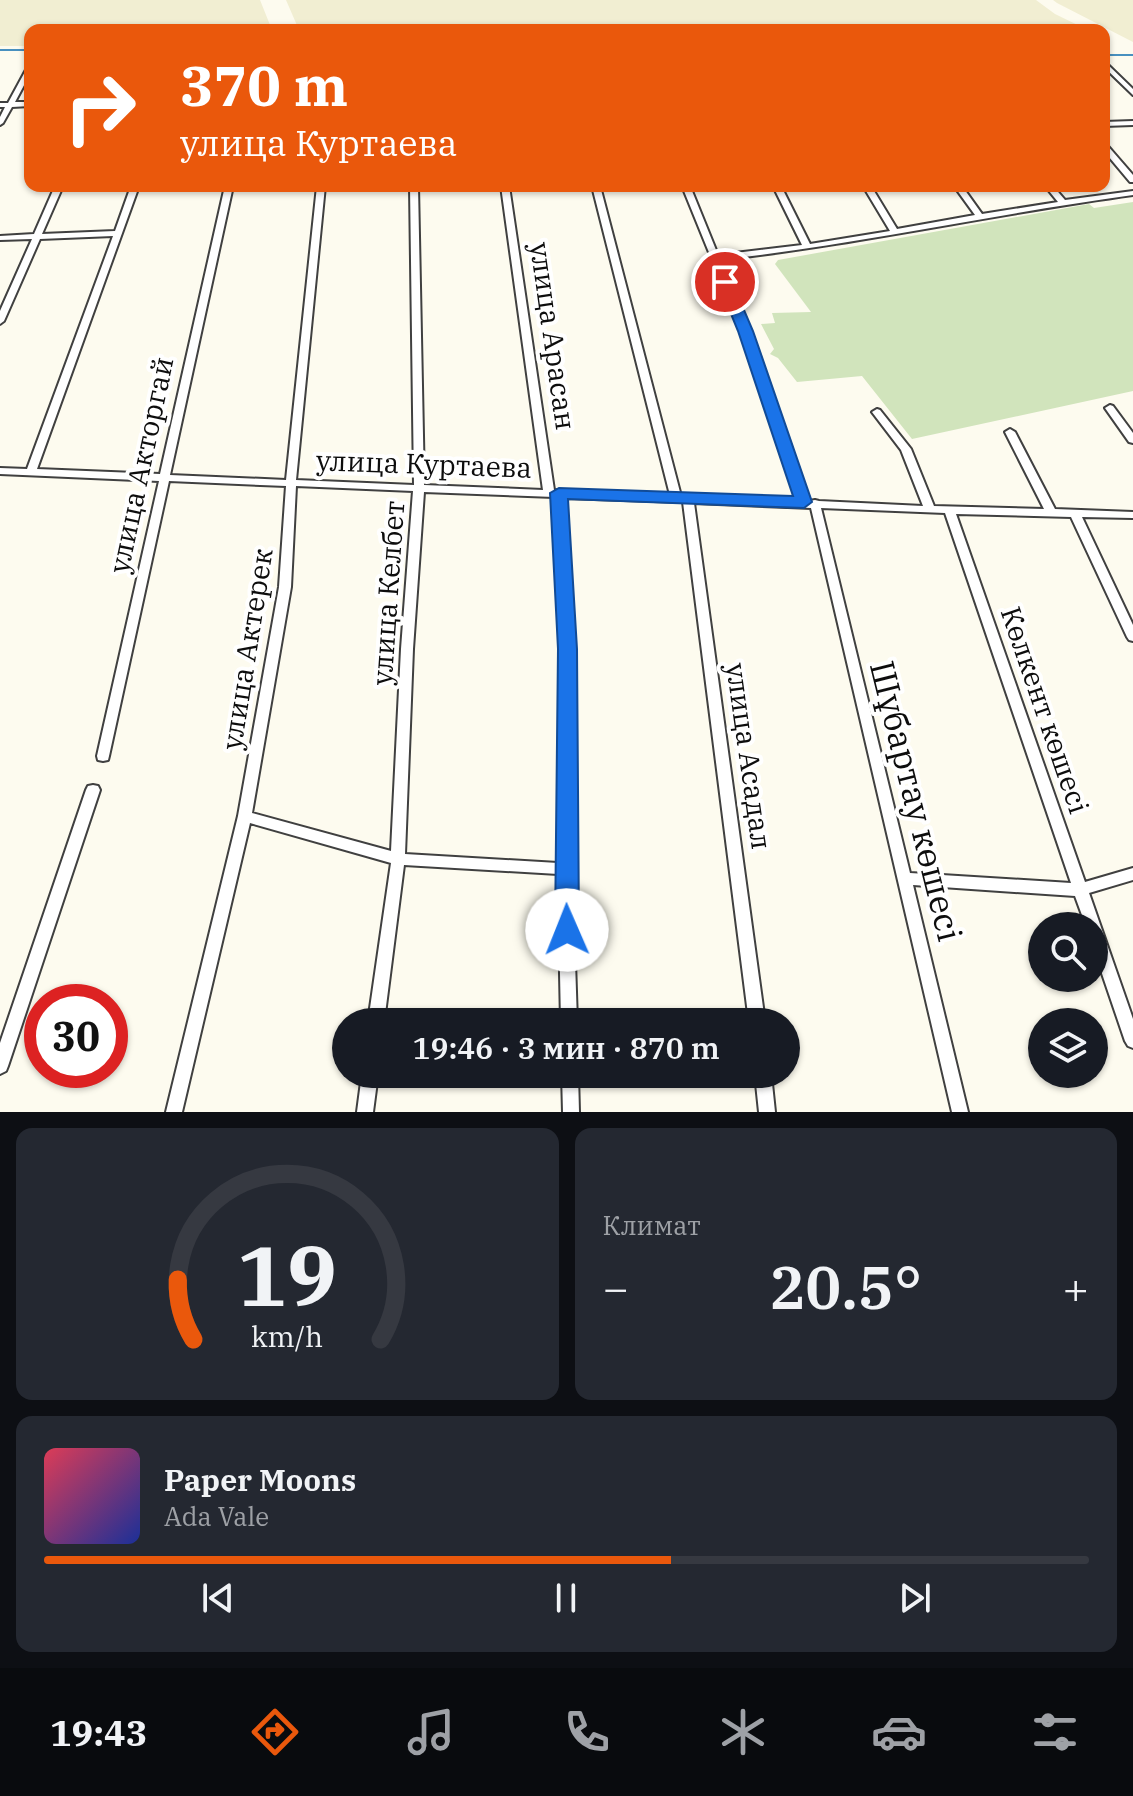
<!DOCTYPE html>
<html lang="ru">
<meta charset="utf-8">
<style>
body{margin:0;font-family:"IBM Plex Serif",serif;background:#242831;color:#f1f3f6;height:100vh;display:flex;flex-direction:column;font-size:30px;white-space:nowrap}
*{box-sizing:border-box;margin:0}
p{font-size:26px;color:#9ea1a6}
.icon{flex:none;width:44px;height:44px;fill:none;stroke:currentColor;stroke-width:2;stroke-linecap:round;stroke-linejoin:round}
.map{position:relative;height:1112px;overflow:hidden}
.panel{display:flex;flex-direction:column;gap:16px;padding:16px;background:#0d0f14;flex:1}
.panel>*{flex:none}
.hud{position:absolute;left:24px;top:24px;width:1086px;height:168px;border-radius:16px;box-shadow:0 2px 6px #0004;background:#ea580c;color:#fff;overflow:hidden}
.controls{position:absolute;left:1028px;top:912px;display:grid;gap:16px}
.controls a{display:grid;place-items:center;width:80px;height:80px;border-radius:50%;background:#171b24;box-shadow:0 2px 6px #0004;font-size:40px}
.speed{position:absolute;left:24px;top:984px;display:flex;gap:16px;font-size:40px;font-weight:700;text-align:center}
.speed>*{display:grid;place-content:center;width:104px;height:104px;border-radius:50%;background:#171b24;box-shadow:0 2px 6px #0004;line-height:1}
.speed .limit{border:12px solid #d22;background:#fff;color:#111}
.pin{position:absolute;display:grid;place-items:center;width:68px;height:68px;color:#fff;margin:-34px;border:4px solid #fff;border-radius:50%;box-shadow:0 2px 8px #0007}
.me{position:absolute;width:88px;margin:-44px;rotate:359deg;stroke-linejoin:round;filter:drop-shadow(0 0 6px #0008)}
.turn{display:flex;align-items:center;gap:28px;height:168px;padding:0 24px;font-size:36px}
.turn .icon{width:104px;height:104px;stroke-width:2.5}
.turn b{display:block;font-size:56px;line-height:68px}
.big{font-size:60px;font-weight:600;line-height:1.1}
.panel .widget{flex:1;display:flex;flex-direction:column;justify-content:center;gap:12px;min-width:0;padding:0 28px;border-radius:16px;background:#242831}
.panel .dial{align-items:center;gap:0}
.dial svg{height:208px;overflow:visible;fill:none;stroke:#363941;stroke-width:7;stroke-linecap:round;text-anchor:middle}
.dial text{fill:#f1f3f6;stroke:none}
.song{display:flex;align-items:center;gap:24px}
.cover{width:96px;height:96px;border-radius:12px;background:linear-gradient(135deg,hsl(350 70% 55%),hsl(230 70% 35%))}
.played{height:8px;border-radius:4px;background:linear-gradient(90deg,#ea580c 60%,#363941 60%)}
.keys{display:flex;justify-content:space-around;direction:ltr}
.heat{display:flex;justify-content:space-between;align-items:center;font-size:44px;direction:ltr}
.panel .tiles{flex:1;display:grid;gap:16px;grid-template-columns:1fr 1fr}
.widget:last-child{grid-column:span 2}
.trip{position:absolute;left:332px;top:1008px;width:468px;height:80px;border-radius:40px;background:#171b24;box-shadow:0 2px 6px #0004;font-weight:600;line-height:80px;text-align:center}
.tab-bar{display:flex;height:128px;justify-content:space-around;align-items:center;background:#090b0e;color:#9ea1a6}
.tab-bar .icon{width:56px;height:56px}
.tab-bar .active{color:#ea580c}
.tab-bar b{font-size:36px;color:#f1f3f6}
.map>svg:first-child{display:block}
.farmland{fill:#f1eed2}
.green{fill:#d1e4bc}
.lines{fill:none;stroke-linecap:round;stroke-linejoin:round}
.stream{stroke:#4890bf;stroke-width:2}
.street-casing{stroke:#404040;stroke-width:4}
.street{fill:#fff;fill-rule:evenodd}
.route{fill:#1a73e8;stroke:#114b97;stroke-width:2}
.labels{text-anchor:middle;stroke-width:8;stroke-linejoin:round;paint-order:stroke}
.street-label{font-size:28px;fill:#0d0d0d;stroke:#fff}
.near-street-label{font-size:34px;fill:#0d0d0d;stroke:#fff}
</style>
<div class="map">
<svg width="1133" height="1112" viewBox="0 0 1133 1112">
<rect width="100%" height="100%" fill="#fdfbef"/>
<path class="farmland" d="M0,0H260L272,30H30V46H0Z
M286,0H1036L1055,14L1088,30H299Z
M1053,0H1133V42L1057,3Z"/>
<path class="green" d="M1133,202V391L912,439L862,376L797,382L778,358L770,354L774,349L761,324L775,323L772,313L811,312L775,264L778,260L1089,204L1094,208Z"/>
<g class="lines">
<path class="stream" d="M0,50H30
M1104,55H1133"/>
<defs>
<path id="street" d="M1104,61L1133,89V95L1104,67Z
M30,66V74L15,102H30V106L12,107L3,123L0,125V117L5,107H0V103H8L27,68Z
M1133,121V125L1104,126V122Z
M1104,145H1107L1133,175V182H1130L1104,151Z
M55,186H63L42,234L115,231L131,186H139L37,469L160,474L225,186H233L170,475L286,480L317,186H325L296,480L414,485L410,186H418L424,485L543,490L501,186H509L554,490L670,495L592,186H600L681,496L798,500L741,331L682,186H690L718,255L802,245L773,186H781L810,244L890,231L863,186H871L897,229L975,215L954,186H962L982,214L1058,202L1045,186H1053L1065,200L1133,191V195C995,214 859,244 720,260L749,331L809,501L815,500L819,501L923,506L901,450L872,412L877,409L880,410L911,449L934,506L1044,509L1005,432L1010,429L1015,432L1055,509L1133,512V518L1082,517L1133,625V641L1129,640L1127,637L1071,517L956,514L1085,882L1133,868V880L1089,893L1133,1019V1048L1128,1046L1125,1041L1094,950V926H1086L1075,896L913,885L968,1112H952L811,508L694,503L765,1022H749L683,502L564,498L574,649L572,869L577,1022H561L558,874L404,865L384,1022H368L391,863L250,823L182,1112H166L238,816L279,587L286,486L169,481L109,756L108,760L103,761L98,760L97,756L159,481L0,474V468L27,469L113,236L40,239L4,321L0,324V311L32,239L0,240V236L34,234ZM296,486L413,491L401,649L391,851L252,813L291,587ZM424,492L554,497L562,649L558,863L405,854L413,649ZM821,508L945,513L1071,883L910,873Z
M1110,405L1113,406L1133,433V443L1129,442L1105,408Z
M93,785L98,786L100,790L8,1066L6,1071L0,1074V1043L86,790L88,786Z
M362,1074H378L373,1112H357Z
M562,1074H578L579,1112H563Z
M755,1074H771L775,1112H759Z"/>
</defs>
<use href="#street" class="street-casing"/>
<use href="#street" class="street"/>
</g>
<path class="route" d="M725,278L732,282L753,331L812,502L804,508L568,499L577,649L579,930L575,938L567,941L558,938L555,930L558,649L550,493L559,488L793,496L738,331L718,282Z"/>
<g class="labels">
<g class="street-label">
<text transform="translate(553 336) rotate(82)" y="10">улица Арасан</text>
<text transform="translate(424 464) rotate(2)" y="10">улица Куртаева</text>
<text transform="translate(141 465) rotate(-78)" y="10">улица Акторгай</text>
<text transform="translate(388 593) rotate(-86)" y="10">улица Келбет</text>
<text transform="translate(247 649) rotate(-81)" y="10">улица Актерек</text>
<text transform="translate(1045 710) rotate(71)" y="10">Көлкент көшесі</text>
<text transform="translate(749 756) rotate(82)" y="10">улица Асадал</text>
</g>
<g class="near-street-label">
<text transform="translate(916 801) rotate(76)" y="12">Шұбартау көшесі</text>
</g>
</g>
</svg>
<div class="controls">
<a><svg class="icon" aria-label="search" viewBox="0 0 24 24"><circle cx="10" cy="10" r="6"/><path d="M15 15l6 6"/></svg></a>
<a><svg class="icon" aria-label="layers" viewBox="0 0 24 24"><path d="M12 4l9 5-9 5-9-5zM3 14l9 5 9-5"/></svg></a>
</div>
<div class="speed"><div class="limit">30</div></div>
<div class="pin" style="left:725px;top:282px;background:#d93025"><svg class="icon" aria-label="arrive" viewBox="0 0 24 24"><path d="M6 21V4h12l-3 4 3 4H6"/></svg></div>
<svg class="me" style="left:567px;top:930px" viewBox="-20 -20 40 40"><circle r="19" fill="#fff"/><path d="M0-13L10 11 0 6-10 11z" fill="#1a73e8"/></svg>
<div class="trip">19:46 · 3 мин · 870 m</div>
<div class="hud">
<div class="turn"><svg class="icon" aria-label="right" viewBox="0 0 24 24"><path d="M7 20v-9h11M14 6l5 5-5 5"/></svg><div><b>370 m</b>улица Куртаева</div></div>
</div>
</div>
<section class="panel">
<div class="tiles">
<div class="widget dial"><svg viewBox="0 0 100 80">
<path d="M14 69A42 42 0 1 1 86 69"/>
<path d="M14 69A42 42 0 0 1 8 46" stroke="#ea580c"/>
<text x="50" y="56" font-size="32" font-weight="700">19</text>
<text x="50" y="72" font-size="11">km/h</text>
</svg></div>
<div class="widget"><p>Климат</p>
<div class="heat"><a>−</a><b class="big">20.5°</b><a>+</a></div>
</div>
<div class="widget">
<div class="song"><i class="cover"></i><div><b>Paper Moons</b><p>Ada Vale</p></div></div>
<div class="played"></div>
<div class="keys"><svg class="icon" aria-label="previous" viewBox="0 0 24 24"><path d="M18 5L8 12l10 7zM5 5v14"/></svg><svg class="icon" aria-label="pause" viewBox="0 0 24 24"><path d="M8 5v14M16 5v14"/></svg><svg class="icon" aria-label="next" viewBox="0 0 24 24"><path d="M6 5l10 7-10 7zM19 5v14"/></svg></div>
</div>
</div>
</section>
<nav class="tab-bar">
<b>19:43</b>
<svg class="icon active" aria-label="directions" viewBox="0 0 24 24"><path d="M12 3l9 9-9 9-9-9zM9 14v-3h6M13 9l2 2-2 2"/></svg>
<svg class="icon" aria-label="music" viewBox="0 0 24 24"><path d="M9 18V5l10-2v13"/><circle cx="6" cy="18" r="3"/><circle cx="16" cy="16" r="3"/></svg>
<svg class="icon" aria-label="phone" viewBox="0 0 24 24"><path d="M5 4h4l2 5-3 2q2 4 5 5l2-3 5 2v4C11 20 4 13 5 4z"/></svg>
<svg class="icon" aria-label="climate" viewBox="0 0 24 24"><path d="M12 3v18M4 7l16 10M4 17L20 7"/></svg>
<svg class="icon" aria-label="car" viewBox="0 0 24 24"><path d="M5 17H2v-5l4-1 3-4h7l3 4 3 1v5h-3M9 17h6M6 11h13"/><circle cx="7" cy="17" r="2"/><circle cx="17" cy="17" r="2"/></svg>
<svg class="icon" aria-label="filters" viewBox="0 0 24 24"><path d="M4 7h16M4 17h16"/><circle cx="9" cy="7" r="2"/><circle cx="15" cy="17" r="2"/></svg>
</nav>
